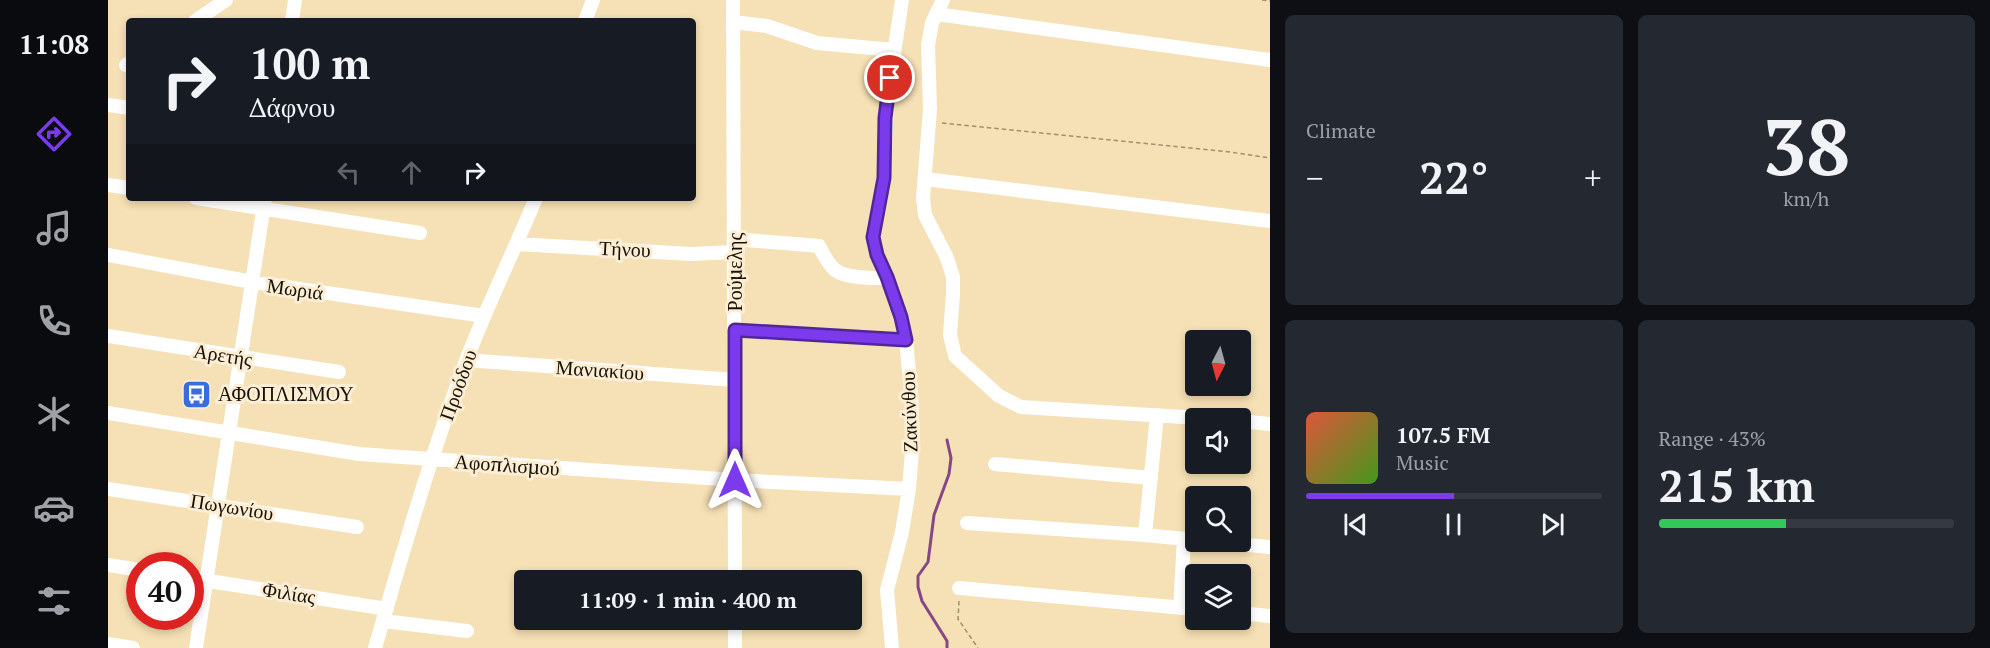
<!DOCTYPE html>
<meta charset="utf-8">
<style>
body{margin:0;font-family:"PT Serif",serif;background:#242831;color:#f1f3f6;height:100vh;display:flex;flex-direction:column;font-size:22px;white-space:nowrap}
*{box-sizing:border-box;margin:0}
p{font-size:20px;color:#9ea1a6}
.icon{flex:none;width:33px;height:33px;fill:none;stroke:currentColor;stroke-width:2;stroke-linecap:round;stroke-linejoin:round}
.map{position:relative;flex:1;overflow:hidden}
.details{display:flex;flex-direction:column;gap:15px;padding:15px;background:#0d0f14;width:720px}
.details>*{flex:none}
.hud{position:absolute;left:18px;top:18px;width:570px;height:183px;border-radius:6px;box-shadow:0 3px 9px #0003;background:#171b24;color:#f1f3f6;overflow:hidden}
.needle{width:39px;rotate:186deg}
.tools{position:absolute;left:1077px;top:330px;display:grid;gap:12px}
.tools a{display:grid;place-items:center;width:66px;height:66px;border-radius:6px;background:#171b24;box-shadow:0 3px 9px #0003;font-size:30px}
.speed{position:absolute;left:18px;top:552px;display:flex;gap:12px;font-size:30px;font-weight:700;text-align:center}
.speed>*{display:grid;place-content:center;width:78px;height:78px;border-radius:50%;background:#171b24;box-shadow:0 3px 9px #0003;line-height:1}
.speed .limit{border:9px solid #d22;background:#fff;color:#111}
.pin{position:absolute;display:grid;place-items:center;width:51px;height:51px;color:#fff;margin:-26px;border:3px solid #fff;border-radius:50%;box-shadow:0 2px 6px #0007}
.me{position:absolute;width:66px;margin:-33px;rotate:0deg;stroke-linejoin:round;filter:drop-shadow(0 0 4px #0008)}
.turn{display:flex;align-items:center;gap:21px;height:126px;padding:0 24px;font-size:27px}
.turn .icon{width:78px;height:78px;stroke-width:2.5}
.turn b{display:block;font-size:42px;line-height:51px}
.lanes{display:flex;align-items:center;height:57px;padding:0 24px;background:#0003;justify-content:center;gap:30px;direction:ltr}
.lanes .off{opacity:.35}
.big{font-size:45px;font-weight:600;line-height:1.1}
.details .widget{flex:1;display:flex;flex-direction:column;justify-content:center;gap:9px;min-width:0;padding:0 21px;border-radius:9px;background:#242831}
.details .dial{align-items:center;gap:0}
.dial b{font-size:78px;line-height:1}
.song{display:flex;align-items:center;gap:18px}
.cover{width:72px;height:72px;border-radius:9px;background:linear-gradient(135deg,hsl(10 70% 55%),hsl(100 70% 35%))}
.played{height:6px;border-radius:3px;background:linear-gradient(90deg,#7c3aed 50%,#363941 50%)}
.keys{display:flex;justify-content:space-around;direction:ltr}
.heat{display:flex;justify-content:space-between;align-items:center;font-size:33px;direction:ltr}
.charge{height:9px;border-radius:4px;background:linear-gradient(90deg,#34c759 43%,#363941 0)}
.details .tiles{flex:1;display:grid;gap:15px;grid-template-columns:repeat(2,1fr)}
.trip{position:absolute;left:406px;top:570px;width:348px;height:60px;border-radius:6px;background:#171b24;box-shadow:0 3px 9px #0003;font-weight:600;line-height:60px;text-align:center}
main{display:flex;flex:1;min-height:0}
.menu{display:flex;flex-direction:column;width:108px;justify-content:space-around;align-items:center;background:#090b0e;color:#9ea1a6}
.menu .icon{width:42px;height:42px}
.menu .current{color:#7c3aed}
.menu b{font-size:27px;color:#f1f3f6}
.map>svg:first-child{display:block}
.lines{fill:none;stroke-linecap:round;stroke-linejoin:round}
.stream{stroke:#864786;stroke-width:3}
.path{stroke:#a09070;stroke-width:1.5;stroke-dasharray:4.5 3;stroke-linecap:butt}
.minor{stroke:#fff;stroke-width:14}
.route-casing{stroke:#51269a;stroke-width:15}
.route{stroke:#7c3aed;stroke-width:10}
.labels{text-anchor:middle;stroke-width:6;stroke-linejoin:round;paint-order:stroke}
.street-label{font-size:20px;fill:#191103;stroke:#fceed4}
.poi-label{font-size:20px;fill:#191103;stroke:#fceed4;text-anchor:start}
</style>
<main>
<nav class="menu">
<b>11:08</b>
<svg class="icon current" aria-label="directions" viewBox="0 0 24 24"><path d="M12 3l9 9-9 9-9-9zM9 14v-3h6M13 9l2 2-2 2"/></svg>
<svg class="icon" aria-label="music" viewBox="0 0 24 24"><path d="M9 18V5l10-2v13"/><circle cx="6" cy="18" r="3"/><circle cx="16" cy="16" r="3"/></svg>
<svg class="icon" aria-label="phone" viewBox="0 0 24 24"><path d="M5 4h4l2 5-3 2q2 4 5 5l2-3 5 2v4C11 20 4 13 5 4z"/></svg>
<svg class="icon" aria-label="climate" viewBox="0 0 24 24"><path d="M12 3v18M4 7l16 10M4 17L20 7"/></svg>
<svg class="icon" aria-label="car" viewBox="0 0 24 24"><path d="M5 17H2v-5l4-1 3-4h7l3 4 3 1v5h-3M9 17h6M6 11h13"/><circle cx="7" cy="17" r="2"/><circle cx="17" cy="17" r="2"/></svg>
<svg class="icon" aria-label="filters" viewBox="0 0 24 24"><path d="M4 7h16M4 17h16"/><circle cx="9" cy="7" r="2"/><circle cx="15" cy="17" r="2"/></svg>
</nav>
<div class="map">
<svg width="1162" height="648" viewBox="0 0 1162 648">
<rect width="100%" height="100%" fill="#f6e0b5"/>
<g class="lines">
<path class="stream" d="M839,440L843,458L841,474L826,515L820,562L810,576V587L814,601L839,641V648"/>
<path class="path" d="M1154,0L1162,1
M834,123L1122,152L1162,158
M851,601L850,619L870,648"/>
<path class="minor" d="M625,0L627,580
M835,0L824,23L820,45L822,109L815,198L817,215L839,258L845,277V294L842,335L847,356L891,396L913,407L1092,418
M828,14L1162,60
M87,21L118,0
M184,21L187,0
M477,21L485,0
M625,22L659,26L709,43L786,50
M18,65L21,63
M0,105L21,108
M817,179L1162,221
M0,185L21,188
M88,198L312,233
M627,239L711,246C715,254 720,264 727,270C737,278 767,279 779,277
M409,244L583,254L626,252
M0,255L144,282L376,316
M627,330L798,340
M0,336L231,372
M358,360L627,380
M0,413L251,454L627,480L801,489
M1132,421L1162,424
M887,464L1043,478
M0,489L249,527
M859,523L1037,535L1049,415
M1037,535L1088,540
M1107,542L1162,547
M0,565L32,570
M82,578L279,609
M851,588L1088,609
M1072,608L1076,539
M1132,613L1162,616
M627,620V648
M275,621L359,631
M0,644L25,648
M88,648L157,198
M267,648C295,551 323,455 358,361C379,306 405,253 428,198
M784,648L779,590L794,532L801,489L805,439L803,393L798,340L793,317L779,277L769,255L765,233L776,178L779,101L794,0"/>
</g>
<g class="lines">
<defs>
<path id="route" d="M627,480V330L798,340L793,317L779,277L769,255L765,237L776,178L777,118L782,78"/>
</defs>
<use href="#route" class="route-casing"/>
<use href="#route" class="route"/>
</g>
<defs>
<symbol id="bus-square" viewBox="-11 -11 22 22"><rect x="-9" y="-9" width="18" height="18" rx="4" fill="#396cdc" stroke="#fceed4"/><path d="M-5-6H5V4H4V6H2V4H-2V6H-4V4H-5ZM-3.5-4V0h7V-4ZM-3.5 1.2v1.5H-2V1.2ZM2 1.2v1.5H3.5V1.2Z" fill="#fff"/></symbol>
</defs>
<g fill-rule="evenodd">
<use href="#bus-square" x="72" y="378" width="33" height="33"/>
</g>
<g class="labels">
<g class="street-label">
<text transform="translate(517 249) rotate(3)" y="7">Τήνου</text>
<text transform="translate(627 272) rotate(-90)" y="7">Ρούμελης</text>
<text transform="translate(187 289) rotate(8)" y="7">Μωριά</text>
<text transform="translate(115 355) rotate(9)" y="7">Αρετής</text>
<text transform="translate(492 370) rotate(4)" y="7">Μανιακίου</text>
<text transform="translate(350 385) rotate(-70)" y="7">Προόδου</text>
<text transform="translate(801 412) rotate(-92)" y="7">Ζακύνθου</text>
<text transform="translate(399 465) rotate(4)" y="7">Αφοπλισμού</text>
<text transform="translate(124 507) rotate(9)" y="7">Πωγωνίου</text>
<text transform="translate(181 593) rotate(9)" y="7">Φιλίας</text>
</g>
<g class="poi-label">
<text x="110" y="401">ΑΦΟΠΛΙΣΜΟΥ</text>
</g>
</g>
</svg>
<div class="tools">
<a><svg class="needle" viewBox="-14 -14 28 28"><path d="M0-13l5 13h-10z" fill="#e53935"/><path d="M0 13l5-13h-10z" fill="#9ea1a6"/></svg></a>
<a><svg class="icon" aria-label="sound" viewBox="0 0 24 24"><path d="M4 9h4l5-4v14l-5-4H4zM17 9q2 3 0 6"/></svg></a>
<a><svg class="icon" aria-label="search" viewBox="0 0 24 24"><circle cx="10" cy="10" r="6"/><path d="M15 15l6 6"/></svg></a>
<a><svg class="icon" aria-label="layers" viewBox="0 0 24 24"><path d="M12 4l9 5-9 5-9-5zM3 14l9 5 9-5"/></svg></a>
</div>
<div class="speed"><div class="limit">40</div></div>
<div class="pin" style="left:782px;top:78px;background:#d93025"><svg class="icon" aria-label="arrive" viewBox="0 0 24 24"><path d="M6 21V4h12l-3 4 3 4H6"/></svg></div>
<svg class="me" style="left:627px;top:480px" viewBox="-20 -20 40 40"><path d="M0-17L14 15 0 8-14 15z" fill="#7c3aed" stroke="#fff" stroke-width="4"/></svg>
<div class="trip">11:09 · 1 min · 400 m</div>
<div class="hud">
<div class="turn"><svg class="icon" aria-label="right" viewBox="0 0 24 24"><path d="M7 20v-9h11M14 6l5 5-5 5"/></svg><div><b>100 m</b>Δάφνου</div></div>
<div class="lanes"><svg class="icon off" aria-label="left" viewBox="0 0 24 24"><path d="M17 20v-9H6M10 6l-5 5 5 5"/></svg><svg class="icon off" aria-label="ahead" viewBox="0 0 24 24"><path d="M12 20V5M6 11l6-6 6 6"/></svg><svg class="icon" aria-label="right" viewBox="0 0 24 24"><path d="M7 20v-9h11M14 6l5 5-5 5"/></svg></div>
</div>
</div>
<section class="details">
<div class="tiles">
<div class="widget"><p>Climate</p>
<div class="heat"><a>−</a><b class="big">22°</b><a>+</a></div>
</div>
<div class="widget dial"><b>38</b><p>km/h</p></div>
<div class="widget">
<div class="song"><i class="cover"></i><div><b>107.5 FM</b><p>Music</p></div></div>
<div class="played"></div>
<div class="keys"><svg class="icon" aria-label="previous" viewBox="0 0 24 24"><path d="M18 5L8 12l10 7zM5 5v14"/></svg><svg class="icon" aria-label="pause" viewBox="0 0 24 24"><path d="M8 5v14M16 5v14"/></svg><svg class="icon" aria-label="next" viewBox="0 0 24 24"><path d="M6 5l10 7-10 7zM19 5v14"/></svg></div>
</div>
<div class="widget"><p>Range · 43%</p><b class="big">215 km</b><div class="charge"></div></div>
</div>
</section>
</main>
